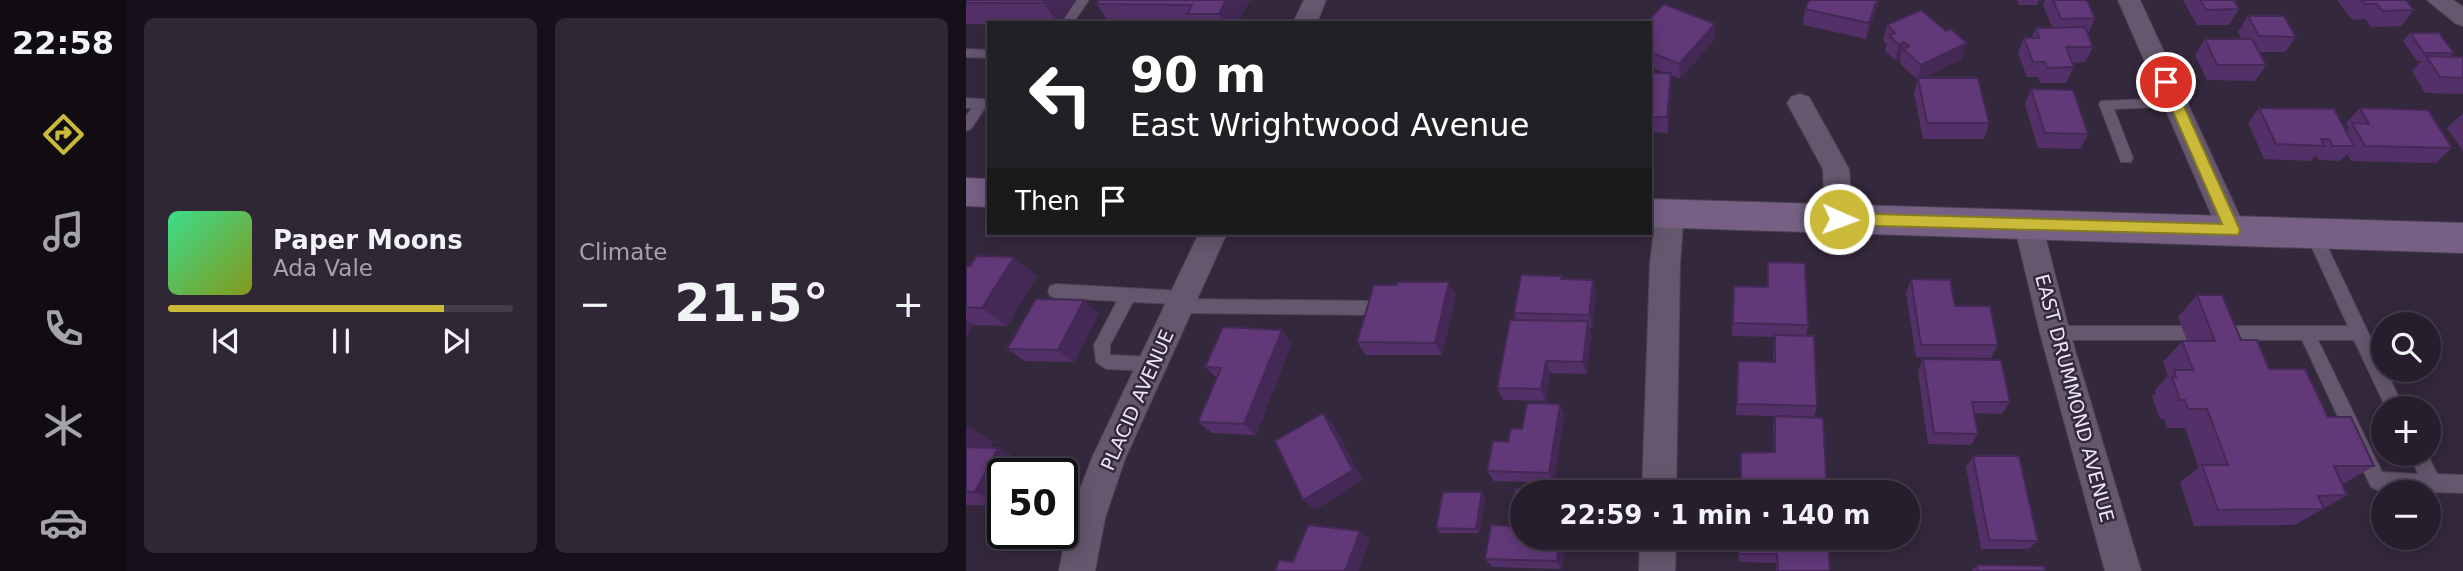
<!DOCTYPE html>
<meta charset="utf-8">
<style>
body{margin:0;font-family:"DejaVu Sans",sans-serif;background:#2f2735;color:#f1f3f6;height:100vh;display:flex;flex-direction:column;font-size:26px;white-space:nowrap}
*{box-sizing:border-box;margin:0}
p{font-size:23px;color:#a4a2aa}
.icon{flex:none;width:38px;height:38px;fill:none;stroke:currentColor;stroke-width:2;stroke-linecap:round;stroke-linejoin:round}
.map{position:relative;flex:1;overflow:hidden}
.drawer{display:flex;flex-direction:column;gap:18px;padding:18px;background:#151019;width:840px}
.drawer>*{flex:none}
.top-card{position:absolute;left:21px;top:21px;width:665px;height:214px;border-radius:0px;box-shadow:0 4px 18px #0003,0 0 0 2px #433c49;background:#202124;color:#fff;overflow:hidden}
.fabs{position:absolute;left:1405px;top:312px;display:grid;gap:14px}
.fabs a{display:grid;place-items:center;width:70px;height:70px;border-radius:50%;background:#271e2d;box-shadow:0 4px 18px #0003,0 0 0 2px #433c49;font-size:35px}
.speed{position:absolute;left:21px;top:458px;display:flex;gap:14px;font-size:35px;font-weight:700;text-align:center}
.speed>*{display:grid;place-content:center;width:91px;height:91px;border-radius:50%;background:#271e2d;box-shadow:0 4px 18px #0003,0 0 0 2px #433c49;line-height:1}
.speed .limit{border:4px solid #111;border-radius:10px;background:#fff;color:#111}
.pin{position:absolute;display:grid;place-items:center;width:60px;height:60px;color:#fff;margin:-30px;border:4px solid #fff;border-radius:50%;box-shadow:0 2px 7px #0007}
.me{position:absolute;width:77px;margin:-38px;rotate:92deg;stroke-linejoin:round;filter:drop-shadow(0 0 5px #0008)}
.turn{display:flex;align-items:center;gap:24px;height:147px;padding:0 28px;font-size:32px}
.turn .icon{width:91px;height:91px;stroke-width:2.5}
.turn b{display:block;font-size:49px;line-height:60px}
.then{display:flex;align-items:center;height:66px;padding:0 28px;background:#0003;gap:14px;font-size:26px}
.big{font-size:52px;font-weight:700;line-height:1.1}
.drawer .widget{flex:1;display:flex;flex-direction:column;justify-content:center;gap:10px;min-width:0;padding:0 24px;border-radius:10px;background:#2f2735}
.song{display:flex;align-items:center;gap:21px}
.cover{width:84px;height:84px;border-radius:10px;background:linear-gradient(135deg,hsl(150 70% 55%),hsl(70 70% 35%))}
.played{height:7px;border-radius:4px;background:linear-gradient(90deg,#cbba39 80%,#433c49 80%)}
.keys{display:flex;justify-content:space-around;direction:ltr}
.heat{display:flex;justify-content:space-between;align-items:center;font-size:38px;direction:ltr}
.drawer .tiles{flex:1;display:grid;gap:18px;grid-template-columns:repeat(2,1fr)}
.trip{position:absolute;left:544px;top:480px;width:410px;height:70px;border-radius:35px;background:#271e2d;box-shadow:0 4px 18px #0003,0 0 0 2px #433c49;font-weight:700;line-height:70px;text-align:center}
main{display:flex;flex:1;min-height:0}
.dock{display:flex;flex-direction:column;width:126px;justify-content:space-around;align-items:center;background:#100c12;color:#a4a2aa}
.dock .icon{width:49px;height:49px}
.dock .selected{color:#cbba39}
.dock b{font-size:32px;color:#f1f3f6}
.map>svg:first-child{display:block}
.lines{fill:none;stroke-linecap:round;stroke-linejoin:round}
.service-casing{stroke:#4e4355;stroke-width:2}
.minor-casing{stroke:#4e4355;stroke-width:2}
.secondary-casing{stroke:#4e4355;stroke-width:2}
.service{fill:#64576e;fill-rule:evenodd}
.minor{fill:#64576e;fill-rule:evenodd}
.secondary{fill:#766184;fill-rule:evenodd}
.wall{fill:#533168}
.shaded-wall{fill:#442855}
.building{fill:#613979;stroke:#442855;stroke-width:2}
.route{fill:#cbba39;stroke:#847925;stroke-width:2}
.labels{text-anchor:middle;stroke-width:5;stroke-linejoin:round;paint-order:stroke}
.street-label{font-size:19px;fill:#ede6f3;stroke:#34283c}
</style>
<main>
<nav class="dock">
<b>22:58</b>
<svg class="icon selected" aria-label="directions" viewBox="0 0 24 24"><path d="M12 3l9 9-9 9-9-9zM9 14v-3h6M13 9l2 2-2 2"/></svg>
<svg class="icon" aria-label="music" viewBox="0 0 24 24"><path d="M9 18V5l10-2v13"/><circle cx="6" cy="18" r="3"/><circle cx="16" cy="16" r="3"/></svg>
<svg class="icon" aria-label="phone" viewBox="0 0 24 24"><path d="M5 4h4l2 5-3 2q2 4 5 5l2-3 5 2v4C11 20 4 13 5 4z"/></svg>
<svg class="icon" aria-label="climate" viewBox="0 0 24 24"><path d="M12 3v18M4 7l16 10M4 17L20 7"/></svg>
<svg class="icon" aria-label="car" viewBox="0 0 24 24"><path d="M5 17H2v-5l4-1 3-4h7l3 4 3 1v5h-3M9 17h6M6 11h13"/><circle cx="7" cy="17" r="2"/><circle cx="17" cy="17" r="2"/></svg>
</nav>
<section class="drawer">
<div class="tiles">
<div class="widget">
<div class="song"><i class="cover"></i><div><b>Paper Moons</b><p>Ada Vale</p></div></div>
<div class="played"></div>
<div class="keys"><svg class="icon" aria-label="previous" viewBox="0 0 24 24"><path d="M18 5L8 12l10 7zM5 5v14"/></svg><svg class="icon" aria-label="pause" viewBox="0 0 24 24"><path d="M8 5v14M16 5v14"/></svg><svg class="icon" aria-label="next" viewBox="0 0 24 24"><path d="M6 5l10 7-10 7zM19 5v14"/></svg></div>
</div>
<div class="widget"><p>Climate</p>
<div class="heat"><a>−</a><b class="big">21.5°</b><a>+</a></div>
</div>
</div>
</section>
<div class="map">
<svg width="1497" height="571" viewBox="0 0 1497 571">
<rect width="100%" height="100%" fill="#34283c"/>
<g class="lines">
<defs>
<path id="service" d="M111,0H123L107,23H95Z
M0,49L23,50V58L0,57Z
M0,98L17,99L23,102L5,129L0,131V116L6,108H0Z
M1210,98L1217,103L1215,106L1148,109L1167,158L1165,162H1155L1133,104L1135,101Z
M1347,227L1355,233L1438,408H1420L1388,340H1352L1416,472L1452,474L1443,453H1461L1471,474L1497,475V493L1411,490L1405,487L1336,340H1089L1083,338L1081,333L1083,328L1089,326H1382L1339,233Z
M90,284L217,291L223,293L224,299L410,301L416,303L418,308L416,313L410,315L214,313L208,311L207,304L167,302L144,345V355L186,357L192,359L194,364L192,369L186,371L140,369L130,362L128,345L151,301L90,298L84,296L82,291L84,286Z"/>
<path id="minor" d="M338,0H360L351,23H327Z
M1152,0H1174L1280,230L1276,238L1266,241L1256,238L1252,230Z
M1461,0H1487L1497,7V26L1489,23Z
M834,94L843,97L883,169L887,219L883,227L873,230L863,227L859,219L857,169L821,103L825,97Z
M704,202L714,205L718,213L714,263L710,492H676L684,263L690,213L694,205Z
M1062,213L1072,216L1076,224L1104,333L1175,571H1139L1074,333L1048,224L1052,216Z
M233,233H261L159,459L139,518L129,571H93L103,518L126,458Z
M674,537H710L709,571H673Z"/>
<path id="secondary" d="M0,178L23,179V207L0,206Z
M684,199L1497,223V253L684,227Z"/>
</defs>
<use href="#service" class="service-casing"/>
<use href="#minor" class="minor-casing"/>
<use href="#secondary" class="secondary-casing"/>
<use href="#service" class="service"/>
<use href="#minor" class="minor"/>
<use href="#secondary" class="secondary"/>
</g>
<path class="wall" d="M0,0H110L95,23H23V24H0Z
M284,0L272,23H144L130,4Z
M843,0H913L900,39L837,25L839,9Z
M1051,0H1073L1071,5H1053Z
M1079,0H1121L1129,18L1122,34L1127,47L1119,62L1106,63L1108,67L1100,83H1074L1072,77H1061L1052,53L1058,38H1066L1070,28L1086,27L1077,5Z
M1217,0H1268L1273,9L1263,25H1231Z
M1371,0H1440L1448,10L1435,26L1405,27L1399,19L1386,20Z
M1282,16L1330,37L1319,52H1292L1300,65L1289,81L1241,80L1229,55L1239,39H1276L1272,32Z
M684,23L749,39L714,79L705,75V89L702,133L684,132V73H700L684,67Z
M921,25L980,31L1001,43L996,59L957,78L1023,123L1018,139H957L948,93L952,80L934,64L935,58L929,60L919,51L921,44L917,41Z
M1444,33L1488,53L1485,56L1497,57V94L1459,93L1446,71L1455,61H1451L1437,41Z
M1065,89L1122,134L1114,149L1072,148L1059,105Z
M1293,108L1380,131L1383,128L1380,123L1394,108L1486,148L1470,163L1385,161L1381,154L1374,161L1353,160L1350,155L1345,161L1298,159L1282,123Z
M1497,113V151L1481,128Z
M802,262L842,325L840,335L851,406L848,417L770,415L772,361L807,362L808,337L766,336L768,286L801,287Z
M0,266L71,276L41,326L7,325L0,337Z
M596,279L627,280L630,293L626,328H624L625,334L621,374L584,373L580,401L537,400L531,388L550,320L548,313Z
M945,279L989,306L1032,345L1025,358L950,357L940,293Z
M1231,295L1303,369L1362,417L1408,466L1379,483H1376L1381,495L1329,525L1228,526L1214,482L1233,468L1219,428H1201L1198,419H1194L1186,396L1190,393L1189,390L1202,376L1197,362L1216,341H1221L1212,317Z
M490,296L476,355H400L391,342Z
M133,313L108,362L59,361L41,349Z
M326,343L290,435L246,433L232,422L251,378L239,367Z
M957,359L1044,402L1036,414L1008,413L1012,434L1005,445L962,444L952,372Z
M598,415L588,483L528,481L521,471L542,442L556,429Z
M809,416L861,492H774L775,453L808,452L807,428Z
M0,426L27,441L23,448H32L59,463L37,474V506L0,505Z
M1007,456L1072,541L1062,549H1015L1000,467Z
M516,492L519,497L513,533H474L470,528Z
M543,526L556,537H600L596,569L526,567L519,559Z
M773,537L864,571H810V563L773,562Z
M1011,565L1079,571H1006Z"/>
<path class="shaded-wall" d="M79,0H110L95,23H93L77,3Z
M260,0H284L272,23H258L253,14Z
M911,0H913L912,6L900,39L903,23Z
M749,24V39L714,79L713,64Z
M938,42L934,58L929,60L933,45Z
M1001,43L996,59L953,80L952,78L951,81L955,65Z
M705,73V89L702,133L701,117Z
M48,257L71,276L41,326L16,308Z
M627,280L630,293L626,328L623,315Z
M483,282L490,296L476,355L469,343Z
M118,300L133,313L108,362L92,350Z
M0,320L7,325L0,337Z
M622,321L625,334L621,374L617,362Z
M316,330L326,343L290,435L278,424Z
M580,361L584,373L580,401L575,389Z
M594,404L598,415L588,483L583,473Z
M357,413L367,424L397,480L349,510L337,500Z
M0,426L27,441L15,462L0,454Z
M32,448L59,463L53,474H37V506L9,492Z
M516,492L519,497L513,533L510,529Z
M394,531L404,540L393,571H379Z
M594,537H600L596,569L591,561Z"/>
<path class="building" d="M0,0H79L77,3H0Z
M133,0H260L253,14H221L226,5L130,4Z
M843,0H911L903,23L839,9Z
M1087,0H1121L1129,18L1095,19Z
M1234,0H1268L1273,9L1240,10Z
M1395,0H1440L1448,10L1417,11L1411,4H1399Z
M698,4L749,24L713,64L684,52V23H680Z
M955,10L980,31L985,29L1001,43L955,65L937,49L943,46L938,42L933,45L923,35L929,33L921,25Z
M1282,16H1318L1330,37L1293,36Z
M1119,27L1127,47H1100L1108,67L1081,68L1079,62H1067L1058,38H1073L1070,28Z
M1444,33H1473L1488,53H1458Z
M1239,39H1286L1300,65H1251Z
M1460,56L1497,57V78L1474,77Z
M684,73H705L701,117H684Z
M952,78H1012L1023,123H961Z
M1065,89L1107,90L1122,134L1079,133Z
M1293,108L1368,109L1388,146H1367L1363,139H1355L1358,146L1310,144Z
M1394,108L1462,110L1486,148L1399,146L1386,123L1403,124Z
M11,256L48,257L16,308L0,307V266H4Z
M802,262L839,263L842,325L767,323L768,286L802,287Z
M555,275L596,276L595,279L627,280L623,315L548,313Z
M945,279L984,280L989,306H1024L1032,345H955Z
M432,282H483L469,343L391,342L408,285H431Z
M1231,295H1256L1275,340H1291L1303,369H1339L1362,417H1385L1408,466H1368L1381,495L1352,496L1358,509L1252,510L1236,465H1262L1241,409H1222L1219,400H1214L1206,377H1210L1208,370H1227L1216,341H1249Z
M70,299L118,300L92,350L41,349Z
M544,320L622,321L617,362L580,361L575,389L531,388Z
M257,327L316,330L278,424L232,422L255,368L239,367Z
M809,335L848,336L851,406L771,404L772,361L809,362Z
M957,359L1035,360L1044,402H1006L1012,434L968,433Z
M561,403L594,404L583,473L521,471L527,441L542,442L545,428L556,429Z
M357,413L387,470L337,500L309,441Z
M809,416L857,418L861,492H775V453L809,452Z
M0,447L32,448L9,492H0Z
M1007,456H1053L1072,541L1023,540Z
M549,489L600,491V492H556V537H594L591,561L519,559L525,525L543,526Z
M477,492H516L510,529L470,528Z
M342,525L394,531L379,571H309L313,560L327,562Z
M774,537H862L864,571H812L811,554H773Z
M1011,565L1078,566L1079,571H1012Z"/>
<path class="route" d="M1200,77L1207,82L1274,230L1272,235L873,225L866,219L873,213L1256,224L1194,82Z"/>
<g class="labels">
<g class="street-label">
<text transform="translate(1109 398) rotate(75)" y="7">EAST DRUMMOND AVENUE</text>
<text transform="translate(171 400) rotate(-66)" y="7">PLACID AVENUE</text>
</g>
</g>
</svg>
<div class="fabs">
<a><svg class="icon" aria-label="search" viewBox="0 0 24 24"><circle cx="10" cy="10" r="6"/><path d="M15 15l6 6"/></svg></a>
<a>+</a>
<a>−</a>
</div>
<div class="speed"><div class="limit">50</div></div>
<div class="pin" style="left:1200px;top:82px;background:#d93025"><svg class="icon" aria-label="arrive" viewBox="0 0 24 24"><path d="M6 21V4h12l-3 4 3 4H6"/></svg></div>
<svg class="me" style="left:873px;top:219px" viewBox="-20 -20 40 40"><circle r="17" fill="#cbba39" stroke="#fff" stroke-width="3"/><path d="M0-11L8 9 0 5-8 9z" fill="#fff"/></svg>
<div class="trip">22:59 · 1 min · 140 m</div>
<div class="top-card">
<div class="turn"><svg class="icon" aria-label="left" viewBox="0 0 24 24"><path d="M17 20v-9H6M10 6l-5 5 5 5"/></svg><div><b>90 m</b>East Wrightwood Avenue</div></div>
<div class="then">Then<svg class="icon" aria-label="arrive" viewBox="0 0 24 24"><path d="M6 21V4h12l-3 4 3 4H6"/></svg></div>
</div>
</div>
</main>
